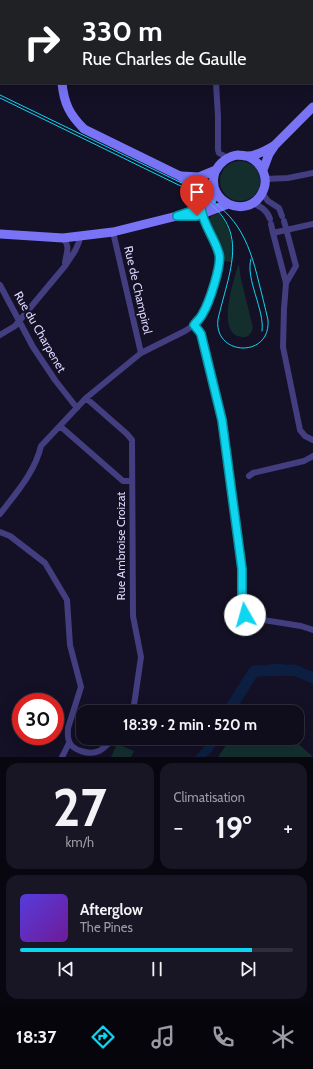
<!DOCTYPE html>
<html lang="fr">
<meta charset="utf-8">
<style>
body{margin:0;font-family:Cabin,sans-serif;background:#181525;color:#f1f3f6;height:100vh;display:flex;flex-direction:column;font-size:15px;white-space:nowrap}
*{box-sizing:border-box;margin:0}
p{font-size:13px;color:#9b9ba3}
.icon{flex:none;width:22px;height:22px;fill:none;stroke:currentColor;stroke-width:2;stroke-linecap:round;stroke-linejoin:round}
.map{position:relative;height:757px;overflow:hidden}
.drawer{display:flex;flex-direction:column;gap:6px;padding:6px;background:#08070f;flex:1}
.drawer>*{flex:none}
.top-card{position:absolute;left:0px;top:0px;width:313px;height:84px;box-shadow:0 4px 16px #0002,0 0 0 1px #2f2c3b;background:#202124;color:#fff;overflow:hidden}
.speed{position:absolute;left:12px;top:693px;display:flex;gap:8px;font-size:20px;font-weight:700;text-align:center}
.speed>*{display:grid;place-content:center;width:52px;height:52px;border-radius:50%;background:#0f0c1c;box-shadow:0 4px 16px #0002,0 0 0 1px #2f2c3b;line-height:1}
.speed .limit{border:6px solid #d22;background:#fff;color:#111}
.pin{position:absolute;display:grid;place-items:center;width:34px;height:34px;color:#fff;margin:-41px -17px;border-radius:50% 50% 50% 0;rotate:-45deg;box-shadow:0 0 4px #0007}
.pin .icon{rotate:45deg}
.me{position:absolute;width:44px;margin:-22px;rotate:353deg;stroke-linejoin:round;filter:drop-shadow(0 0 3px #0008)}
.turn{display:flex;align-items:center;gap:14px;height:84px;padding:0 16px;font-size:18px}
.turn .icon{width:52px;height:52px;stroke-width:2.5}
.turn b{display:block;font-size:28px;line-height:34px}
.big{font-size:30px;font-weight:800;line-height:1.1}
.drawer .card{flex:1;display:flex;flex-direction:column;justify-content:center;gap:6px;min-width:0;padding:0 14px;border-radius:12px;background:#181525}
.drawer .dial{align-items:center;gap:0}
.dial b{font-size:52px;line-height:1}
.song{display:flex;align-items:center;gap:12px}
.cover{width:48px;height:48px;border-radius:6px;background:linear-gradient(135deg,hsl(250 70% 55%),hsl(280 70% 35%))}
.played{height:4px;border-radius:2px;background:linear-gradient(90deg,#0fd6f0 85%,#2f2c3b 85%)}
.keys{display:flex;justify-content:space-around;direction:ltr}
.heat{display:flex;justify-content:space-between;align-items:center;font-size:22px;direction:ltr}
.drawer .tiles{flex:1;display:grid;gap:6px;grid-template-columns:1fr 1fr}
.card:last-child{grid-column:span 2}
.trip{position:absolute;left:76px;top:705px;width:228px;height:40px;border-radius:12px;background:#0f0c1c;box-shadow:0 4px 16px #0002,0 0 0 1px #2f2c3b;font-weight:800;line-height:40px;text-align:center}
.menu{display:flex;height:64px;justify-content:space-around;align-items:center;background:#06050b;color:#9b9ba3}
.menu .icon{width:28px;height:28px}
.menu .active{color:#0fd6f0}
.menu b{font-size:18px;color:#f1f3f6}
.map>svg:first-child{display:block}
.green{fill:#142e2e}
.water{fill:#0d1f40}
.lines{fill:none;stroke-linecap:round;stroke-linejoin:round}
.river{stroke:#0d1f40;stroke-width:11}
.street{stroke:#423e80;stroke-width:6}
.secondary{stroke:#7974f6;stroke-width:9}
.tram{stroke:#0fd6f0;stroke-width:1}
.route-casing{stroke:#0a8b9c;stroke-width:10}
.route{stroke:#0fd6f0;stroke-width:7}
.labels{text-anchor:middle;stroke-width:4;stroke-linejoin:round;paint-order:stroke}
.street-label{font-size:12px;fill:#dbd6fc;stroke:#141025}
</style>
<div class="map">
<svg width="313" height="757" viewBox="0 0 313 757">
<rect width="100%" height="100%" fill="#141025"/>
<path class="green" d="M220 181a20 20 0 1 1 40 0a20 20 0 1 1-40 0Z
M219,213C230,227 234,244 232,262L224,261L223,250L209,220L211,216Z
M238,265H239L241,279L253,328C251,334 248,338 242,337C215,335 234,280 238,265Z
M231,738H292L313,757H218Z
M117,744L134,751L131,757H111Z"/>
<path class="water" d="M273,664H282L290,667L311,671L313,672V677L300,672H292L281,668L267,671L258,676L244,687L239,694L233,712H226L237,694L241,684L256,669L262,666Z
M212,738H219C216,744 212,755 205,757C202,757 198,757 195,757Z"/>
<g class="lines">
<path class="river" d="M228,712L254,671L294,670L313,678"/>
<path class="street" d="M215,1V0
M216,83L218,116V150L219,153L228,158
M265,179L288,178L313,173
M262,193L268,201L279,208L282,216
M253,203C261,207 267,210 270,219
M271,224L273,233L286,283L296,266L284,221
M113,232L141,353
M273,233L313,224
M63,238C71,248 66,252 65,263
M286,283L284,309L283,347L300,430L305,436L313,440
M0,285L33,347L55,380L77,408
M194,325L199,331L201,334L222,420L242,569V605L245,615L251,618L301,626L313,630
M0,335L15,326L65,266L75,251L79,242L80,237
M86,398L127,434L132,440L133,616L141,657L133,712
M60,426L123,481H132
M249,476L253,473L304,461L313,456
M0,514C16,493 35,472 41,446L86,398L141,353L185,331L194,325L201,317L205,309L217,276L220,261L218,250L203,220L202,212
M0,532L10,536L45,563L67,600L70,645L81,687L68,728C68,733 67,737 69,741C72,751 90,755 99,751C105,748 110,742 114,738
M62,757L69,743"/>
<path class="secondary" d="M123,1L125,0
M0,62L1,61
M62,83C64,104 70,115 84,129L180,176L191,184L196,185L205,184L214,186
M247,156C262,162 270,179 262,193C247,221 205,202 215,172C219,163 228,156 238,155C241,155 244,156 247,156C257,156 267,150 275,145
M263,170L269,154L275,145L313,107
M181,176L199,177L216,170
M196,216L202,214L228,204
M0,234L63,238L113,232L177,216L207,206L212,200L215,190"/>
<path class="tram" d="M0,95L192,188C236,212 248,237 259,283C262,295 265,307 268,320C271,359 213,356 218,319C231,264 253,225 191,191L0,98
M251,259C245,279 265,310 262,331"/>
</g>
<g class="lines">
<defs>
<path id="route" d="M197,216H177L201,208C203,225 215,238 219,254C222,265 209,303 203,313C201,318 197,321 194,325L199,331L201,334L222,420L242,569V605L245,615"/>
</defs>
<use href="#route" class="route-casing"/>
<use href="#route" class="route"/>
</g>
<g class="labels">
<g class="street-label">
<text transform="translate(138 290) rotate(77)" y="4">Rue de Champirol</text>
<text transform="translate(40 332) rotate(60)" y="4">Rue du Charpenet</text>
<text transform="translate(121 546) rotate(-90)" y="4">Rue Ambroise Croizat</text>
</g>
</g>
</svg>
<div class="speed"><div class="limit">30</div></div>
<div class="pin" style="left:197px;top:216px;background:#d93025"><svg class="icon" aria-label="arrive" viewBox="0 0 24 24"><path d="M6 21V4h12l-3 4 3 4H6"/></svg></div>
<svg class="me" style="left:245px;top:615px" viewBox="-20 -20 40 40"><circle r="19" fill="#fff"/><path d="M0-13L10 11 0 6-10 11z" fill="#0fd6f0"/></svg>
<div class="trip">18:39 · 2 min · 520 m</div>
<div class="top-card">
<div class="turn"><svg class="icon" aria-label="right" viewBox="0 0 24 24"><path d="M7 20v-9h11M14 6l5 5-5 5"/></svg><div><b>330 m</b>Rue Charles de Gaulle</div></div>
</div>
</div>
<section class="drawer">
<div class="tiles">
<div class="card dial"><b>27</b><p>km/h</p></div>
<div class="card"><p>Climatisation</p>
<div class="heat"><a>−</a><b class="big">19°</b><a>+</a></div>
</div>
<div class="card">
<div class="song"><i class="cover"></i><div><b>Afterglow</b><p>The Pines</p></div></div>
<div class="played"></div>
<div class="keys"><svg class="icon" aria-label="previous" viewBox="0 0 24 24"><path d="M18 5L8 12l10 7zM5 5v14"/></svg><svg class="icon" aria-label="pause" viewBox="0 0 24 24"><path d="M8 5v14M16 5v14"/></svg><svg class="icon" aria-label="next" viewBox="0 0 24 24"><path d="M6 5l10 7-10 7zM19 5v14"/></svg></div>
</div>
</div>
</section>
<nav class="menu">
<b>18:37</b>
<svg class="icon active" aria-label="directions" viewBox="0 0 24 24"><path d="M12 3l9 9-9 9-9-9zM9 14v-3h6M13 9l2 2-2 2"/></svg>
<svg class="icon" aria-label="music" viewBox="0 0 24 24"><path d="M9 18V5l10-2v13"/><circle cx="6" cy="18" r="3"/><circle cx="16" cy="16" r="3"/></svg>
<svg class="icon" aria-label="phone" viewBox="0 0 24 24"><path d="M5 4h4l2 5-3 2q2 4 5 5l2-3 5 2v4C11 20 4 13 5 4z"/></svg>
<svg class="icon" aria-label="climate" viewBox="0 0 24 24"><path d="M12 3v18M4 7l16 10M4 17L20 7"/></svg>
</nav>
